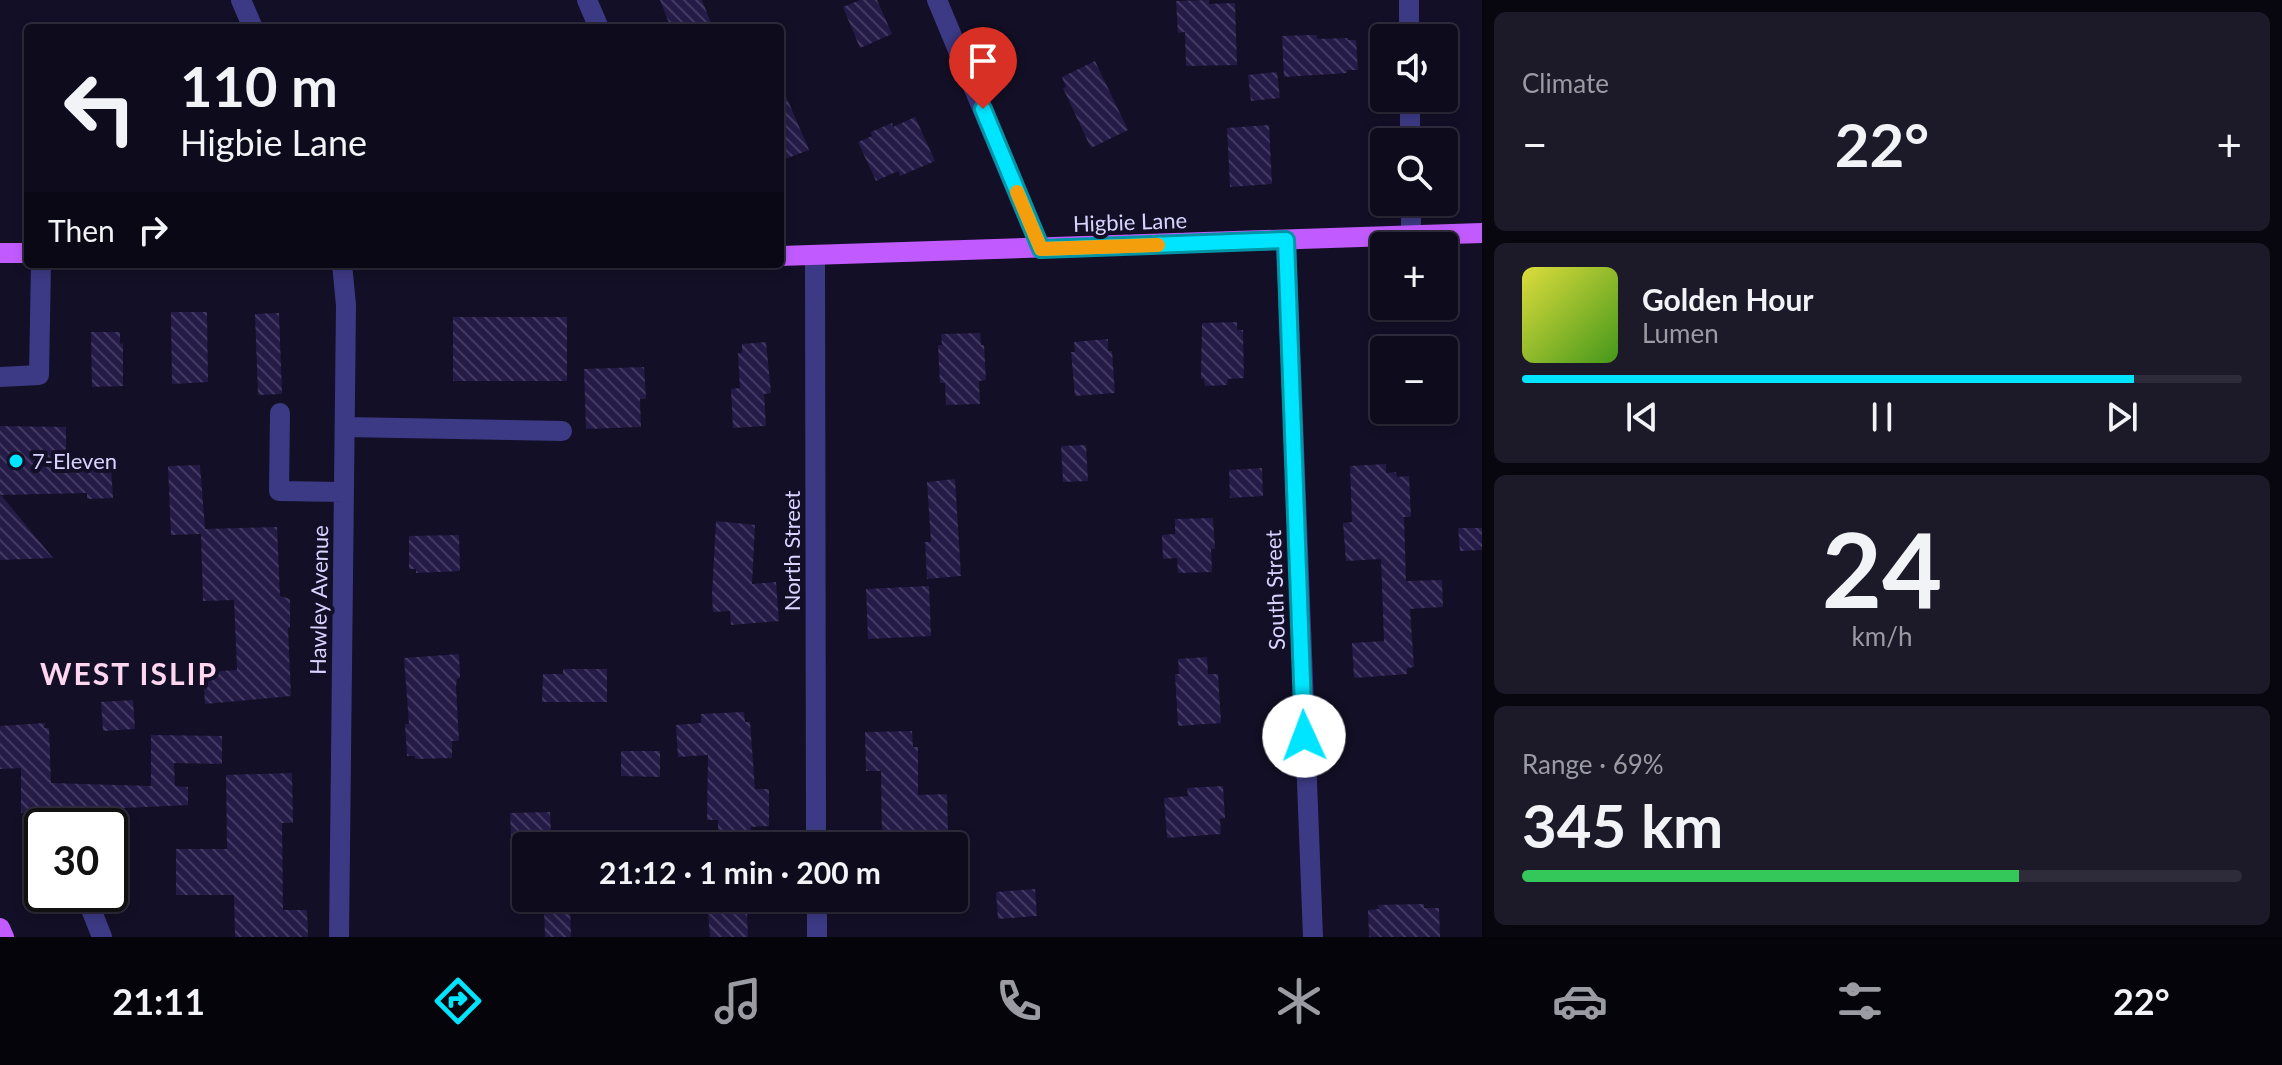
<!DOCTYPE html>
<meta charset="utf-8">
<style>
body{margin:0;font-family:Lato,sans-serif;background:#1c1929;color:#f1f3f6;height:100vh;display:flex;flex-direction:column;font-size:30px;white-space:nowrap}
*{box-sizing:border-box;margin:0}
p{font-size:26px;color:#9b9ba3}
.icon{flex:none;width:44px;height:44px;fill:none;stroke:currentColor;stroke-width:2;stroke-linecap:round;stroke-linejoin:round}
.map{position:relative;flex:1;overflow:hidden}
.panel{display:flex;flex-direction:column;gap:12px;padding:12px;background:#08060f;width:800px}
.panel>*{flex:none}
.top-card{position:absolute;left:24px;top:24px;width:760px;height:244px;border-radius:8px;box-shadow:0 4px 12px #0003,0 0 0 2px #2e2b3b;background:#0e0b1c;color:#f1f3f6;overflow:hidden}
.tools{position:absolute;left:1370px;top:24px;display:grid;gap:16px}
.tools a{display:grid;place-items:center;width:88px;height:88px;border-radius:8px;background:#0e0b1c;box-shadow:0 4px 12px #0003,0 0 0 2px #2e2b3b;font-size:40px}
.speed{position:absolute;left:24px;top:808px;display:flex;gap:16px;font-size:40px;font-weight:700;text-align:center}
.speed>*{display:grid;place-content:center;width:104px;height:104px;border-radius:50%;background:#0e0b1c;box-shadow:0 4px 12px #0003,0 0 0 2px #2e2b3b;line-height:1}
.speed .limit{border:4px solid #111;border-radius:12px;background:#fff;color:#111}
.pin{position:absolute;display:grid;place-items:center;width:68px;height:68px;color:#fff;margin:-82px -34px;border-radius:50% 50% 50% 0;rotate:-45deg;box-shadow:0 0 8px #0007}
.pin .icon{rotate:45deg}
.me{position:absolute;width:88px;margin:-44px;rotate:358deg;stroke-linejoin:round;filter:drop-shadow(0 0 6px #0008)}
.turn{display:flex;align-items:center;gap:28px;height:168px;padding:0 24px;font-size:36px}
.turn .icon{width:104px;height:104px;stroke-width:2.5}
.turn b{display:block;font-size:56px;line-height:68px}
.then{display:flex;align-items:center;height:76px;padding:0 24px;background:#0003;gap:16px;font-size:30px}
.big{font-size:60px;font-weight:700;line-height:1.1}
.panel .widget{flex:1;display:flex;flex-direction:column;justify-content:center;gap:12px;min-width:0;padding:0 28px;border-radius:12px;background:#1c1929}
.panel .dial{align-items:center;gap:0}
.dial b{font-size:104px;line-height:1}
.song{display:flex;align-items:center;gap:24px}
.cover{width:96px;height:96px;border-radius:12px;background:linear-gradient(135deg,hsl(60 70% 55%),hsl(100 70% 35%))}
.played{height:8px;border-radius:4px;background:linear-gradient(90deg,#00e5ff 85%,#2e2b3b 85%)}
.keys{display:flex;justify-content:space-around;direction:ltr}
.heat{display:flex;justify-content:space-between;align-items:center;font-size:44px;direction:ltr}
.charge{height:12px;border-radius:6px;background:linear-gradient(90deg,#34c759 69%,#2e2b3b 0)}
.trip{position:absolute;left:512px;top:832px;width:456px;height:80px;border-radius:8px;background:#0e0b1c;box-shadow:0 4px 12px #0003,0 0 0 2px #2e2b3b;font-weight:700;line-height:80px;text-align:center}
.tab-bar{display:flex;height:128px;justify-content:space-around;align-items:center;background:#06040b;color:#9b9ba3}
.tab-bar .icon{width:56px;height:56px}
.tab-bar .on{color:#00e5ff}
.tab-bar b{font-size:36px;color:#f1f3f6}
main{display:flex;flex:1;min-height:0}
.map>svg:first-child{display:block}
.building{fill:url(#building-back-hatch)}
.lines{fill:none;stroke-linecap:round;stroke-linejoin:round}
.minor{stroke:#3d3a85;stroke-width:20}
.major{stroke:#c25bff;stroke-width:20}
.route-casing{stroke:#0095a6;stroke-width:20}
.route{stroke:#00e5ff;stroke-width:14}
.slow{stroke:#f59e0b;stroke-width:14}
.poi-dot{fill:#00e5ff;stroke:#130f26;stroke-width:3}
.labels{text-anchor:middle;stroke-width:8;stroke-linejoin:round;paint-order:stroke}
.street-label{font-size:22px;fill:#d9d4ff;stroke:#130f26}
.poi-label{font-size:22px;fill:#d9d4ff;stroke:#130f26;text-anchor:start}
.district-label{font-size:30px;font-weight:bold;letter-spacing:2px;fill:#ffd6f0;stroke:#130f26}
</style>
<main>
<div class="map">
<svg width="1482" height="937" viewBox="0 0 1482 937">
<defs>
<pattern id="building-back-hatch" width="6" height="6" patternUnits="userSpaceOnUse" patternTransform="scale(2)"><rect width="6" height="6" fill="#241b47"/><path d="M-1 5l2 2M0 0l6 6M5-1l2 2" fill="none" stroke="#433b63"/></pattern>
</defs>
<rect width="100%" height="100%" fill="#130f26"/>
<path class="building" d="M660,0H702L713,28H671Z
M860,0H877L892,34L860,48L843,7Z
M1209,0V4L1235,3L1237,65L1186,66L1185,32L1178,33L1176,1Z
M1310,35H1317V39L1347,38L1348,40H1356L1358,70H1347V73L1284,77L1282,36Z
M1095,61L1128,130L1091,148L1063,88L1066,87L1062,77Z
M1277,72L1280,98L1251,101L1248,75Z
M780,82L809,150L780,161Z
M915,117L935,161L900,176L898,171L876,181L858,142L872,136L871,132L892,123L893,127Z
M1269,125L1272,184L1230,187L1227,128Z
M171,312H207L208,382L172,384Z
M279,313L282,394L258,395L255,314Z
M453,317H567V381H453Z
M1237,322V330H1243L1244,378L1228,379L1227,385L1205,386L1204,379L1201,378L1202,323Z
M91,332H120V344L123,343V386L92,387Z
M980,333L981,345H984L986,380L979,381L980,404L946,405L945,383H940L938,345H942L941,334Z
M1108,339V351H1112L1115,393L1075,396L1071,352H1075L1074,342Z
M766,342L771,393L764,394L766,426L733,428L731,389L740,388L738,353H742V344Z
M644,367L646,399H640L641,427L586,429L584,369Z
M0,426L66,427V470L111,468L113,498L87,499V493L1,495L53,558L0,560Z
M1086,445L1088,481L1063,482L1061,446Z
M1386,464V473L1396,472L1397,477L1409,476L1411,517H1404L1406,581L1442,580L1443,607L1410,609L1414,667L1407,668V674L1354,678L1352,643L1384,641L1381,559L1346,561L1343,523L1352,522L1350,466Z
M200,465L205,529L277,527L280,596L290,599V628H288L291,696L205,704L203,672L237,670L234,600L203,601L201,534L171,535L168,466Z
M1262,468L1263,496L1230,498L1229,470Z
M955,479L961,576L927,579L925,542H931L927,482Z
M1213,518L1215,549H1211L1212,572L1178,573L1177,558L1163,559L1162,535L1175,534V519Z
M716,521L755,525L752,584L776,582L779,621L731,625L730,611L713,612L712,595Z
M1458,528H1482V550L1460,551Z
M459,535L460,571L416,573V569H409V536Z
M929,586L931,636L868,639L866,589Z
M459,654L460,678L457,679L456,686L459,741H452V758L415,759V756H407L405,724H409L404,658Z
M1207,657L1208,674H1218L1221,723L1178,726L1175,674H1179L1178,659Z
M563,669H607V702H542L543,674H563Z
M133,700L135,729L103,731L101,702Z
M744,712L745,722H750L755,789H769V826L751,827L750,841H718V820H707L708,755L678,757L676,725L701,723V714Z
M45,723L44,728H49L51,783L151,786V735L222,736V764L174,763L175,786L188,787V805L21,813V768L0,769V726Z
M912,731L913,747H918V795L947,794L948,836L882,837L881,771H866L865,732Z
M621,751H660V777L621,776Z
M292,773L293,823H282L283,910H307L308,937H235L234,895H176V849H227L226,775Z
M1223,786L1225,818L1220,819L1221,834L1167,838L1164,798L1188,796L1187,788Z
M550,812L551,835L511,836L510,813Z
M1035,889L1037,916L998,919L996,892Z
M1424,904V908H1439L1440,937H1369L1368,910L1379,909L1378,905Z
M570,905L571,937H545L544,906Z
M747,911L748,937H710L708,913Z"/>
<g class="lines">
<path class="minor" d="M241,0L253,28
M587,0L599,28
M937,0L1041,249
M1409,0V38
M1410,98V142
M1411,202V236
M1286,240L1313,937
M815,255L816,846
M0,377L39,375L41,264
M280,413L279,491L344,492
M345,427L562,431
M85,894L102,937
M817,898V937
M339,937L346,305L342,264"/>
<path class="major" d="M0,253H28
M780,256L1482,233
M0,928L4,937"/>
</g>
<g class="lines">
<defs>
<path id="route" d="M983,109L1041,249L1286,240L1304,736"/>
</defs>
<use href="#route" class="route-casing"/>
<use href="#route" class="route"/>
<path class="slow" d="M1017,192L1041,249L1158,245"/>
</g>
<circle class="poi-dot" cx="16" cy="461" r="8"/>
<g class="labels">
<g class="street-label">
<text transform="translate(1130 222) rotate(-2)" y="8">Higbie Lane</text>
<text transform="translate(792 551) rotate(-90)" y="8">North Street</text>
<text transform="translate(1275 590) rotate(-92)" y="8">South Street</text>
<text transform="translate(319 600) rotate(-89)" y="8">Hawley Avenue</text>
</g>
<g class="poi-label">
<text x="32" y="469">7-Eleven</text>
</g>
<g class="district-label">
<text x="129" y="685">WEST ISLIP</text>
</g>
</g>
</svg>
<div class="tools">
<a><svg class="icon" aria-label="sound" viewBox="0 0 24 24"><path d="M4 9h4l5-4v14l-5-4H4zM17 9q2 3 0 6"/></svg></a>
<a><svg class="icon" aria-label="search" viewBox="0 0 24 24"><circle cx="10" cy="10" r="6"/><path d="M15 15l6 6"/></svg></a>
<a>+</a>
<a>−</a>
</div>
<div class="speed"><div class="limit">30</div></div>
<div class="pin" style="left:983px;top:109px;background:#d93025"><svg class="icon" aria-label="arrive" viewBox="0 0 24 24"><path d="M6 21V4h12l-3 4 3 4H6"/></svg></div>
<svg class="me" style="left:1304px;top:736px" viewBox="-20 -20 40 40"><circle r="19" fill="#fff"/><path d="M0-13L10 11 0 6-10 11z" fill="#00e5ff"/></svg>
<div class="trip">21:12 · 1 min · 200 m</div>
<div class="top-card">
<div class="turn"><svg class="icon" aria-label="left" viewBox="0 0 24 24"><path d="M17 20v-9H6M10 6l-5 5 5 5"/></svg><div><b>110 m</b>Higbie Lane</div></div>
<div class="then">Then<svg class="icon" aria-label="right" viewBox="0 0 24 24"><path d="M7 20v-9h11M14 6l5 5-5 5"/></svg></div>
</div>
</div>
<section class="panel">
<div class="widget"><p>Climate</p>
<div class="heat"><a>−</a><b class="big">22°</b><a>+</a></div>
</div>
<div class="widget">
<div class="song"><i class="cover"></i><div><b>Golden Hour</b><p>Lumen</p></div></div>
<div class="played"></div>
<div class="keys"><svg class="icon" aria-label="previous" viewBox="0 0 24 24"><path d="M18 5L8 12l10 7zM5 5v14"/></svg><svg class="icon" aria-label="pause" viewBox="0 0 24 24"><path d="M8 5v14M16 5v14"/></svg><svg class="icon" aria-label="next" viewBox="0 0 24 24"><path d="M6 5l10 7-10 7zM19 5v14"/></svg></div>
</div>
<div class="widget dial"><b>24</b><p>km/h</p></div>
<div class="widget"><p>Range · 69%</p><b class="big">345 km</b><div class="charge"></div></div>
</section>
</main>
<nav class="tab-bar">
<b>21:11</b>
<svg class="icon on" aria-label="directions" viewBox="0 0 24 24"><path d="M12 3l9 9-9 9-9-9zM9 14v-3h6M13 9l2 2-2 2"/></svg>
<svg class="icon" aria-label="music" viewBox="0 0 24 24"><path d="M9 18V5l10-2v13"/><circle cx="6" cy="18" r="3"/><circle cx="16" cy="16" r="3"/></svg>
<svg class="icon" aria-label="phone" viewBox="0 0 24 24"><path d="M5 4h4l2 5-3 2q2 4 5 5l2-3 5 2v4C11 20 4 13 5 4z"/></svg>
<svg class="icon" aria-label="climate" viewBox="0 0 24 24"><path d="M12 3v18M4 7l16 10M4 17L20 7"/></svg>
<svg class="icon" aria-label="car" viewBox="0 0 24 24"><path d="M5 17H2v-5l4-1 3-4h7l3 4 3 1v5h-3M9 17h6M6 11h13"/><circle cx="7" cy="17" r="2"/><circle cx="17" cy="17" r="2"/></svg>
<svg class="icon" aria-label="filters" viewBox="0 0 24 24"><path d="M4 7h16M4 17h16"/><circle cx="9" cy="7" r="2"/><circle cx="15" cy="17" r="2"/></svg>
<b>22°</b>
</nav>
